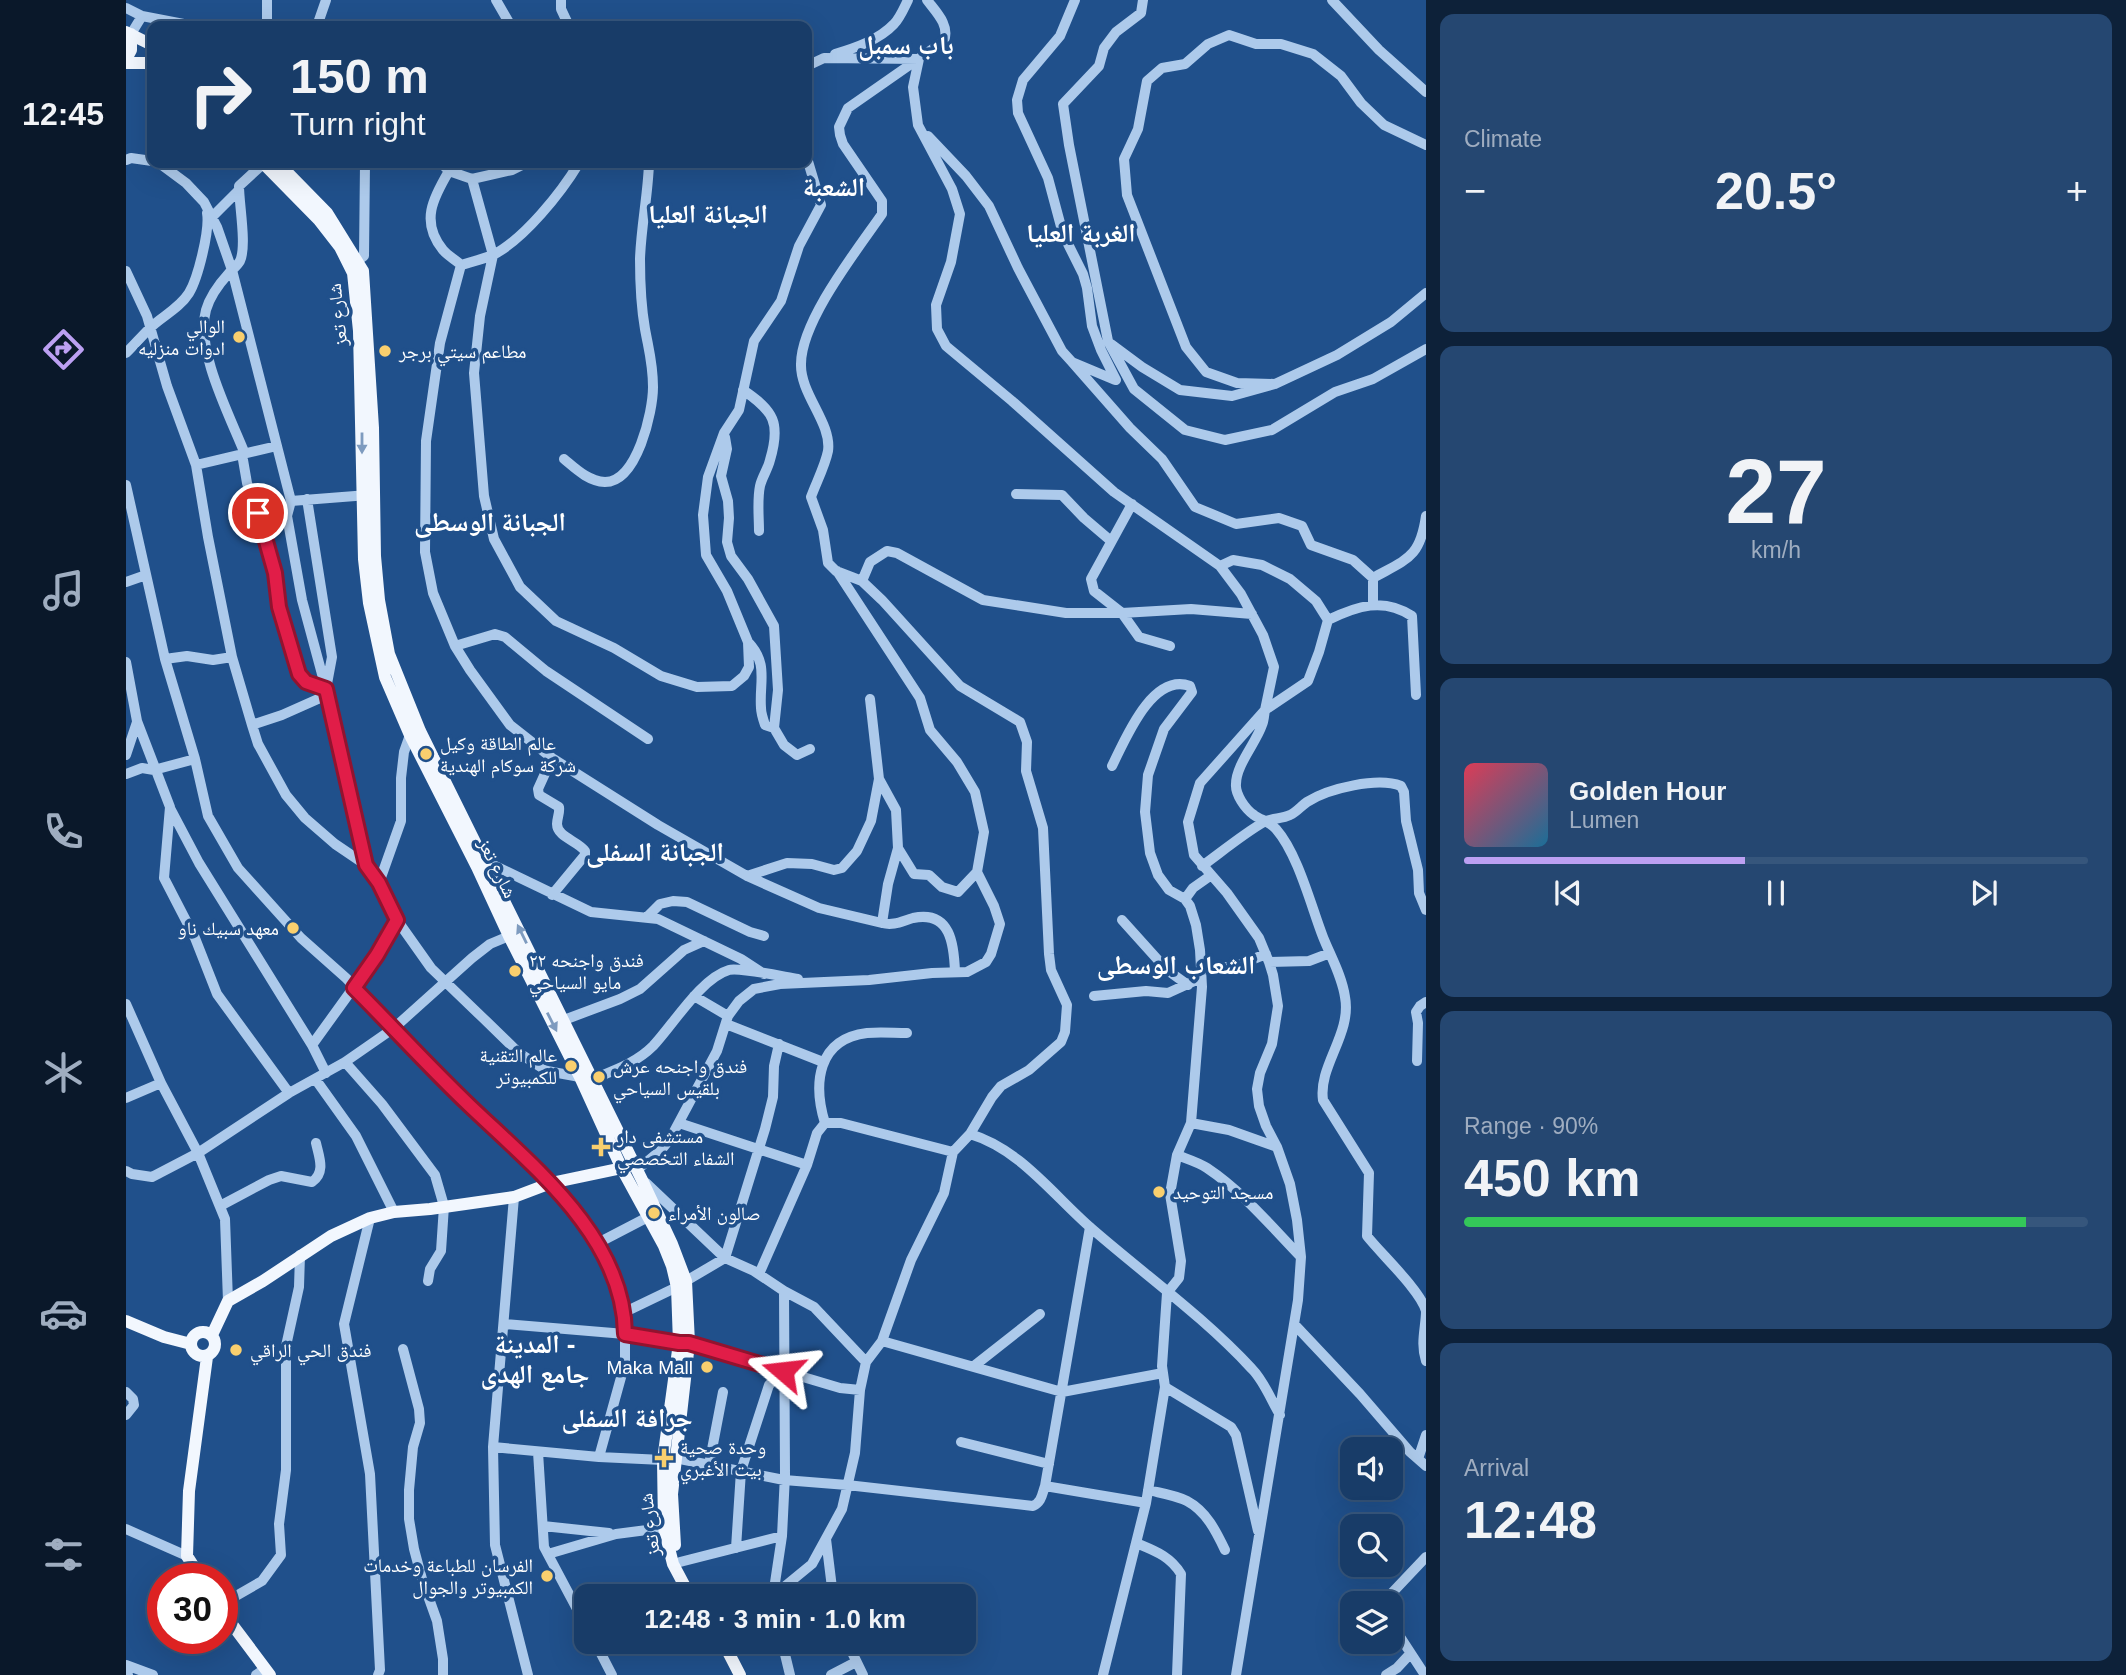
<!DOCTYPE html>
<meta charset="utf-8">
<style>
body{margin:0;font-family:Helvetica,"Noto Naskh Arabic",sans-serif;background:#254771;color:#f1f3f6;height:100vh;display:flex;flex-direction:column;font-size:26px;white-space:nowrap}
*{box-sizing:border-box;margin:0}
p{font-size:23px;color:#9fadc0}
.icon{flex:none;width:38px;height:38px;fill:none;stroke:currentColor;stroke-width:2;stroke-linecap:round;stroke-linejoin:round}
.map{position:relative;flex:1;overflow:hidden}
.panel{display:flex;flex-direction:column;gap:14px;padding:14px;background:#0d2139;width:700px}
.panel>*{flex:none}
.guide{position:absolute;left:21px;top:21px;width:665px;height:147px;border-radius:14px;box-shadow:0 7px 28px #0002,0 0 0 2px #36567c;background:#183c68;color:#f1f3f6;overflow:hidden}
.buttons{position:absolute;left:1214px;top:1437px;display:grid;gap:14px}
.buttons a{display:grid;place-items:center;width:63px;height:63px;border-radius:14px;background:#183c68;box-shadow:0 7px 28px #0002,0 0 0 2px #36567c;font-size:35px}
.speed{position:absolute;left:21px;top:1563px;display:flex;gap:14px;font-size:35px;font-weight:700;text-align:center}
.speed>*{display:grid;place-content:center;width:91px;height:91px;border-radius:50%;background:#183c68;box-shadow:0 7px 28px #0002,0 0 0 2px #36567c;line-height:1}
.speed .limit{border:10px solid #d22;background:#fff;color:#111}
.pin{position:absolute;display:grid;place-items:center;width:60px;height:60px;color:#fff;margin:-30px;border:4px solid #fff;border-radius:50%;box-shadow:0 2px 7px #0007}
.me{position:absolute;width:77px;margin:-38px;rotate:287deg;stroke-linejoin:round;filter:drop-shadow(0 0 5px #0008)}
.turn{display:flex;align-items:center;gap:24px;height:147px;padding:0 28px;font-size:32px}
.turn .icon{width:91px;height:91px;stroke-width:2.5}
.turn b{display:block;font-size:49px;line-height:60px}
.big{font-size:52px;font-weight:800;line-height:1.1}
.panel .tile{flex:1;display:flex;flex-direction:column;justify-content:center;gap:10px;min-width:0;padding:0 24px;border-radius:14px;background:#254771}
.panel .dial{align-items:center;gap:0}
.dial b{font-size:91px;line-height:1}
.song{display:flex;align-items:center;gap:21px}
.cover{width:84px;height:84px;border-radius:10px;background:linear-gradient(135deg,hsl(350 70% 55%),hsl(200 70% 35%))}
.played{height:7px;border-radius:4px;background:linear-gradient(90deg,#bca0f2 45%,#36567c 45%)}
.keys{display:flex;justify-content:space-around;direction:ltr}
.heat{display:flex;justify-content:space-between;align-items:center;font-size:38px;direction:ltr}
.charge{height:10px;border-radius:5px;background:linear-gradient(90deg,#34c759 90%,#36567c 0)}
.trip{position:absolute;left:448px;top:1584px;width:402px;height:70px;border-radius:14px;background:#183c68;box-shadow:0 7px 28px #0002,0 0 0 2px #36567c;font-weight:800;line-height:70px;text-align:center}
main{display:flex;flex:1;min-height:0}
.tabs{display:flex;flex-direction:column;width:126px;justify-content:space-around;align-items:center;background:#0a182a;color:#9fadc0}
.tabs .icon{width:49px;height:49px}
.tabs .current{color:#bca0f2}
.tabs b{font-size:32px;color:#f1f3f6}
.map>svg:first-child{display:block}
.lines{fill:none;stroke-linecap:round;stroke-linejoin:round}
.minor{stroke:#adcaeb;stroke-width:10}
.major{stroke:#f2f7fe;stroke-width:12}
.oneway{fill:#7e9bbf}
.route-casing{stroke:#92132f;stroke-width:18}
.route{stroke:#e11d48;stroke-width:12}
.poi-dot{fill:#f9cf6e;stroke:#20508b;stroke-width:2.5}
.labels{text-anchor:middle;stroke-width:7;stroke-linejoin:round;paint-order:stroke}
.street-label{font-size:19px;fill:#fff;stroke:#20508b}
.poi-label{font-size:19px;fill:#fff;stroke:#20508b;text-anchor:start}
.district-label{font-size:26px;font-weight:bold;fill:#fff;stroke:#20508b}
</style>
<main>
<nav class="tabs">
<b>12:45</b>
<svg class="icon current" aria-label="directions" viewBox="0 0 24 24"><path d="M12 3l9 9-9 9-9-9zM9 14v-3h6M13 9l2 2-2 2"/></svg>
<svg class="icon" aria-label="music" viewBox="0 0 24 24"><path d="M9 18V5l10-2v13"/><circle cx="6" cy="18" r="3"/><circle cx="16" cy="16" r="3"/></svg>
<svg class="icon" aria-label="phone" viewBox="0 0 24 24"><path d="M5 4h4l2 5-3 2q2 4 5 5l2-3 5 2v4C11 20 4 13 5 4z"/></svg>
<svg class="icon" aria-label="climate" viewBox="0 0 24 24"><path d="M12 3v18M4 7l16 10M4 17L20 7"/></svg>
<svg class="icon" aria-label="car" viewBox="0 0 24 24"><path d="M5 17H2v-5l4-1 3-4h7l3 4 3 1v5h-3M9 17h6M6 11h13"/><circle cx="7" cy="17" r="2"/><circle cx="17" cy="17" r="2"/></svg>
<svg class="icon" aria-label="filters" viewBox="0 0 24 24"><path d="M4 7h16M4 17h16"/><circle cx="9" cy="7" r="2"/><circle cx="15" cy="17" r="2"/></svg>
</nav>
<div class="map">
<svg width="1300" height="1675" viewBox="0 0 1300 1675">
<rect width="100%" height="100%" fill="#20508b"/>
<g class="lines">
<path class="minor" d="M370,0L385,26
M435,0V9L443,26
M949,0L934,36L897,80L891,100L892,113L922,178L937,234L957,274L961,288L966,326L975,350L990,380
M1017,0L1015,13L990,32L978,48L973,66L937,104L943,145L982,341L1008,389L1059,430L1099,440L1146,430L1209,392L1247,379L1300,349
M1206,0L1253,50L1300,92
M0,8L16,16L68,26
M141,26V0
M191,26L200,0
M5,34L16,16
M709,54C729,48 753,40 768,24C774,18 778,8 782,0
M681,66L698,58L793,59L787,87L792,125L826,189L834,214L825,262L810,305L811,329L820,346L886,401L988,492L1094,566L1115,594L1137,635L1148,667L1139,710L1074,783L1062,822L1068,855L1101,893L1133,938L1143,962L1147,975L1152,1006L1146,1044L1134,1073L1131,1089L1133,1106L1140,1126L1151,1147L1164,1184L1171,1220L1175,1257L1172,1300L1110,1675
M802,136L840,176L863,206L892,268L936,351L946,362L989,380
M0,160L5,158L26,161
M33,163L60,183L78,202L91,227L106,270L165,501L161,516L176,600L200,689L240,865
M315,163L323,171C307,198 294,222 317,250C322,256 330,260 335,265C345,262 357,259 367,255C398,239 435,193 453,163
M323,171L346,179L386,170L400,163
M346,179L367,255L354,316L348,373L358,496L368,539L394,587L430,621L488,648L535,676L571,687L606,686L618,676L623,667L622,642L601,591L580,555L577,515L582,477L598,433L613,410L628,341L655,301L673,246L695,205L681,158
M86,217L113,190
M227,264L238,256L239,163
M335,265L314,343L300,441L299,552L307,593L329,646L344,670L384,725L426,758L532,825L621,876L693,908L756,923C768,926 776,921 787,918C825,910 828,945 829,972
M0,271L21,316L41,386L70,465L82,537L106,657L126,725L132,744L160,795L179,818L209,844L240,865L253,883L271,920L305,968L357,1018L393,1053L421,1071L454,1077
M985,344L1016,367L1054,390L1106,396L1149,384L1211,355L1265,322L1300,293
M0,353C8,345 15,337 23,329C36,316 53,309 63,293C72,278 84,230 81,213
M946,362L1004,428L1036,459L1069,507L1110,524L1153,518L1176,526L1185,545L1227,560L1247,578
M1149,384L1111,383L1080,372L1060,347L1001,195L998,159L1012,129L1021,81L1036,68L1059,64L1082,44L1103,35L1130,44H1155L1187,54L1215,76L1235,103L1258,125L1300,145
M617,390C648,411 655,423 644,460C642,469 636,477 634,486C631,500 633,517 633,531
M599,437L601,449L595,476L602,501L603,518L601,542L605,556L622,579L648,626L652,690L648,728L658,745L671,755L684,749
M116,454L121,483L149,574L153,607L173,674L180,682L200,689L206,657L181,499
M119,454C104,416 69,350 80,310C84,296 93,284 103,273C106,270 112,265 114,261C121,246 113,204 113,186L138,163
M438,459C450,469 462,481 479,482C511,482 527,412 527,387C527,364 523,351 519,329C515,306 514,282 514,259C515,227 522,195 523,163
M70,465L151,446
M0,485L39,659L69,759L82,816L112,868L175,938L220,978L344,1106L380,1138L425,1183L472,1243L482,1263L499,1312V1363L473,1457
M890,494L936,495L958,518L985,541
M165,501L242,495
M1006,504L965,579L968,591L996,613L1013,637L1044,646
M1094,566L1107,560L1136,565L1164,579L1190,601L1202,620L1193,652L1182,681L1139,710C1138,715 1138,721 1136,725C1130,743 1110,765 1110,784C1109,794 1119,809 1128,815C1135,820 1144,822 1150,829C1172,854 1185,906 1197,937C1205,957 1216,976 1219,997C1226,1034 1192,1066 1197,1100L1243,1173L1241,1236C1255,1254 1295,1291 1300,1311C1300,1327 1294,1343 1300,1361
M711,571L794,698L804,730L831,762L849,792L858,832L851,872L832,892L816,887L803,875L788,874L772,848
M736,581L744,562L761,551L771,553L857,600L940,613H996L1065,609L1126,614
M0,582L20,575
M1247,605V578C1281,559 1294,558 1300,516
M1202,620C1231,606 1257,597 1286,616L1290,695
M622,642C643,664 633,682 635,708C635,713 637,719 639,725L648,728
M329,646L369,634L379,637L420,671L522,739
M39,659L61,656L87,660L106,657
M0,662L11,721L44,807L38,878L69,938L91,994L163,1093
M744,699L753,779L770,810L772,848L762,884L756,923
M126,725L156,715L201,695
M0,755L11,722
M426,758L412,789L413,795L433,807C434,813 431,818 431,824C431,837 452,841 459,851V855L426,895
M0,774L16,768L28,770L69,759
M44,808L73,863L186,1045L200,1073
M358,864L361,862L465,912L532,919L615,959L638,974
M1076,866C1094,853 1120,832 1138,822C1146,818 1156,819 1164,815C1171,812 1175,806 1181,802C1203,788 1252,777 1275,786L1278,792L1280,821L1292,870L1293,893L1300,910
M621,876L661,863L686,864L708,870L716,868L731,851L745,821L753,779
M253,883L275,821V778L278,752L284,735L287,734
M1059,899L1067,888L1084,876
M520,918L534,904L547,901L561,902L624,932L638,936
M996,920L1041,970L1062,985
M1143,962L1183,961L1204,953
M1075,970L1110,966L1140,954
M568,996L602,1016
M968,996L1020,991L1042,993L1075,978
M0,1004L35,1083L72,1153L99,1219L102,1301
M438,1020L494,999L514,989L558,950L578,941
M600,1024L697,1062
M186,1045L251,955L271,920
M1291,1061L1292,1023L1290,1012L1294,1006L1300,1002
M219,1062L256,1104L309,1175L318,1206L315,1251L304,1269L302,1281
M467,1079C489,1070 510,1063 527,1046C547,1025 575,978 603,970C613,967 659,977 672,979
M190,1080L230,1136L268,1212
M0,1098L35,1083
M553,1123L681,1165
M699,1123C687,1084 691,1039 741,1033C754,1032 768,1033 781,1033
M1065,1123L1103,1130L1151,1147
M844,1134C894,1149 927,1195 965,1228C1019,1275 1078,1317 1126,1369C1138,1381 1145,1400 1154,1415
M1051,1155C1061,1159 1072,1162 1081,1168C1117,1192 1145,1226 1175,1257
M511,1170L535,1150L544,1139L591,1051L602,1016L613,1001L628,989L654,984L743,980L806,973L841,972L860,962L865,954L874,924L868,906L851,872
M0,1171L6,1174L26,1177L72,1153L163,1093L219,1062L268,1028L346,958L364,944L383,936
M520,1183L599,1258L628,1271L658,1291L688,1307L740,1362
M388,1197L367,1447L369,1545L402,1675
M94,1206L143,1180L155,1176L186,1182C200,1172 193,1157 190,1143
M244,1218L218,1324L244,1474L254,1670L252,1675
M472,1243L522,1217
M633,1274L681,1165L691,1133L699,1123H715L827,1152
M560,1281L599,1258L639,1129L647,1097L648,1066L653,1044
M499,1312L551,1287
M379,1324L499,1334L553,1343H563L714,1388L734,1390
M1168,1324L1234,1394L1284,1452L1300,1466
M756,1341L936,1392L1037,1373
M277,1349L293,1409L294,1423L287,1447L283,1490V1519L288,1549L296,1579L311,1621L317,1659V1675
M848,1366L914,1314
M1039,1387L1105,1427L1110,1435L1132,1531
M0,1392L7,1399L8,1405L0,1415
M835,1442L923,1464
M367,1447L473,1457L537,1460L549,1458L658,1480L721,1485L907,1506C916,1502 916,1494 919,1486L964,1227
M412,1452L418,1547L460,1626
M1292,1459L1300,1435
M583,1465L597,1392
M919,1486L1020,1503
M1022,1490C1034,1493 1049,1495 1061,1501C1080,1511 1090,1531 1099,1550
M417,1526L483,1533
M0,1529L61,1556
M700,1539L707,1596
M1010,1543C1029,1551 1044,1556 1055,1574L1051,1675
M610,1548L615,1471L643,1385L657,1372
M422,1554L490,1534L544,1527
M554,1562L656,1536
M647,1596L686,1564L716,1509L729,1453L734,1390L740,1362L756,1341L785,1260L818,1193L827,1152L844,1134L866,1097L875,1086L903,1070L935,1042L939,1032L941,1005L925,970L923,954L917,828L900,771L901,742L894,722L834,686L756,600L736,581L710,571L702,563L697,530L685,497C690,483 699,466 702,451C706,423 674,394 675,364C675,321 731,250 756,214V201L717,144L714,135L713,127L722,108L818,41C824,25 810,12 801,0
M647,1596L656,1536L659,1475L658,1291
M1259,1603L1264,1595L1300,1557
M96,1604L136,1581L155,1555L153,1524L160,1470V1346L173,1287L174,1255
M1265,1623L1299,1675
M469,1642L486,1675
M656,1642L664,1675
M721,1642L737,1675
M0,1665L27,1675
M0,1674L2,1675
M130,1675L139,1669
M705,1675L730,1662
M977,1675L1020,1503L1039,1387L1036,1366L1041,1293L1053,1278L1055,1261L1044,1194L1051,1155L1065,1123L1076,987L1074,950L1070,925L1064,906L1059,899L1043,890L1032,875L1024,853L1019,812L1022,775L1038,729L1066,692L1064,686C1026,672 999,740 986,766
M1260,1675L1271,1668L1284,1654"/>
<path class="major" d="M0,32L26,45
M0,59L5,50V34
M0,63H26
M137,163L193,220L214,247L227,273L233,331L238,559L243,603L259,677L284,735L351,867L383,936L454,1077L496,1169L538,1246L546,1266L551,1287L553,1343L537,1460L538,1528L547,1564L564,1596
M152,163L201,213L237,271L247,428L249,556L253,600L263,654L294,731L516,1180L546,1244L560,1281L563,1343L546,1494L549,1545
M0,1321L38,1337L65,1344
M65 1344a12 12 0 1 1 24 0a12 12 0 1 1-24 0Z
M86,1335L102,1301L137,1281L205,1236L244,1218L268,1212L304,1209L388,1197L425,1183L501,1167
M75,1578L61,1556L63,1491L81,1357
M96,1611L144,1675
M597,1642L614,1675"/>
</g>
<defs><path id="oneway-solid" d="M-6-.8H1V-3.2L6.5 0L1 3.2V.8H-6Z" transform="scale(1.75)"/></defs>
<g class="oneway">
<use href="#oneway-solid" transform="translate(236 443) rotate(90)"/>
<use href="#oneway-solid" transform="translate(396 934) rotate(-116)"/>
<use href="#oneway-solid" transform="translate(426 1022) rotate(63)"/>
</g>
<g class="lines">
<defs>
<path id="route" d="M132,513L149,573L153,607L173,674L180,682L200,689L240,865L253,883L271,920L251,955L228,988C267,1027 304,1068 344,1106C408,1167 498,1238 499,1334L553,1343H563L657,1371"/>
</defs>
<use href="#route" class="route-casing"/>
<use href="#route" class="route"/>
</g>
<g class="poi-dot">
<circle cx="113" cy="337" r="7"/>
<circle cx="259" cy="351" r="7"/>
<circle cx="300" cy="754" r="7"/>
<circle cx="167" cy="928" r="7"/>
<circle cx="389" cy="971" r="7"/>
<circle cx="445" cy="1066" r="7"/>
<circle cx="473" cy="1077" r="7"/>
<path d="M471.5 1136.5h7v7h7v7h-7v7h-7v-7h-7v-7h7z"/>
<circle cx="1033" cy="1192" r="7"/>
<circle cx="528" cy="1213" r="7"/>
<circle cx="110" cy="1350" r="7"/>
<circle cx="581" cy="1367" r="7"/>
<path d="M534.5 1447.5h7v7h7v7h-7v7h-7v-7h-7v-7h7z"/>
<circle cx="421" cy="1576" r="7"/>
</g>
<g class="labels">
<g class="street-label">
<text transform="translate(211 315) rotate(-96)" y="7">شارع تعز</text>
<text transform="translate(372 868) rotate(64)" y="7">شارع تعز</text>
<text transform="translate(523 1525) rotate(-97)" y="7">شارع تعز</text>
</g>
<g class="poi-label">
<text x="99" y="333" text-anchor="end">الوالي<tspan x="99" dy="22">ادوات منزليه</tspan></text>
<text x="273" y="358">مطاعم سيتي برجر</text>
<text x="314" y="750">عالم الطاقة وكيل<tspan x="314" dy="22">شركة سوكام الهندية</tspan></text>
<text x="153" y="935" text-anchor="end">معهد سبيك ناو</text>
<text x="403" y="967">فندق واجنحه ٢٢<tspan x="403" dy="22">مايو السياحي</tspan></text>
<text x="431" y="1062" text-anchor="end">عالم التقنية<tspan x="431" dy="22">للكمبيوتر</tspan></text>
<text x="487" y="1073">فندق واجنحه عرش<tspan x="487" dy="22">بلقيس السياحي</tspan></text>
<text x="491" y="1143">مستشفى دار<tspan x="491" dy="22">الشفاء التخصصي</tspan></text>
<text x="1047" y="1199">مسجد التوحيد</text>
<text x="542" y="1220">صالون الأمراء</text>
<text x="124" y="1357">فندق الحي الراقي</text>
<text x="567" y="1374" text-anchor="end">Maka Mall</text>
<text x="554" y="1454">وحدة صحية<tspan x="554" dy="22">بيت الأغبري</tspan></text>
<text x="407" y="1572" text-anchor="end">الفرسان للطباعة وخدمات<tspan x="407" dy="22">الكمبيوتر والجوال</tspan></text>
</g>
<g class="district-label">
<text x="780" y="54">باب سمبل</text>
<text x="708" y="196">الشعبة</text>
<text x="582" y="223">الجبانة العليا</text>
<text x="955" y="242">الغربة العليا</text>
<text x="364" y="531">الجبانة الوسطى</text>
<text x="529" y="861">الجبانة السفلى</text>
<text x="1050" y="974">الشعاب الوسطى</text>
<text x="409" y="1353">المدينة -<tspan x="409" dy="30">جامع الهدى</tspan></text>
<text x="501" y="1427">جرافة السفلى</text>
</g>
</g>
</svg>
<div class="buttons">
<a><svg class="icon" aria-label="sound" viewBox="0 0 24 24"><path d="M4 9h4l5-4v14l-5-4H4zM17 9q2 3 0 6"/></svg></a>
<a><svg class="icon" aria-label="search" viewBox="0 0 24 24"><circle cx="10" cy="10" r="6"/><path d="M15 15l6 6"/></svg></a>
<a><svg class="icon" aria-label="layers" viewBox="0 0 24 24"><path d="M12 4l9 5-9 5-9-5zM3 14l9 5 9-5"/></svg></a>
</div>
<div class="speed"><div class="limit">30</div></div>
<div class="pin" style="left:132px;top:513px;background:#d93025"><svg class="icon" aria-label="arrive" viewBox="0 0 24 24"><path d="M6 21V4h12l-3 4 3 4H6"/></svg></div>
<svg class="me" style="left:657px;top:1371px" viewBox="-20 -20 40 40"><path d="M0-17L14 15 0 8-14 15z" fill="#e11d48" stroke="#fff" stroke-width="4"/></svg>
<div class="trip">12:48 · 3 min · 1.0 km</div>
<div class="guide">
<div class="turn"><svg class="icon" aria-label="right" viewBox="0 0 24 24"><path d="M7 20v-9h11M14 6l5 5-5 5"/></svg><div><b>150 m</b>Turn right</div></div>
</div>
</div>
<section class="panel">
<div class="tile"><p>Climate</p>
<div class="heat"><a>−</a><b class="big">20.5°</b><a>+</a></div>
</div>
<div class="tile dial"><b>27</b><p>km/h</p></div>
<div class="tile">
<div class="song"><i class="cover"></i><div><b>Golden Hour</b><p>Lumen</p></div></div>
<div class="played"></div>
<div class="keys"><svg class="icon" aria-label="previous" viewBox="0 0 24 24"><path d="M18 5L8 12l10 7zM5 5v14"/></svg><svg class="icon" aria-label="pause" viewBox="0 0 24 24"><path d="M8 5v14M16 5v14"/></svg><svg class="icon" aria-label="next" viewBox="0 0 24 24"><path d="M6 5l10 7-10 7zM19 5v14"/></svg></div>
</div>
<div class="tile"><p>Range · 90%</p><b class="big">450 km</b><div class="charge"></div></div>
<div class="tile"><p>Arrival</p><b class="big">12:48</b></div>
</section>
</main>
